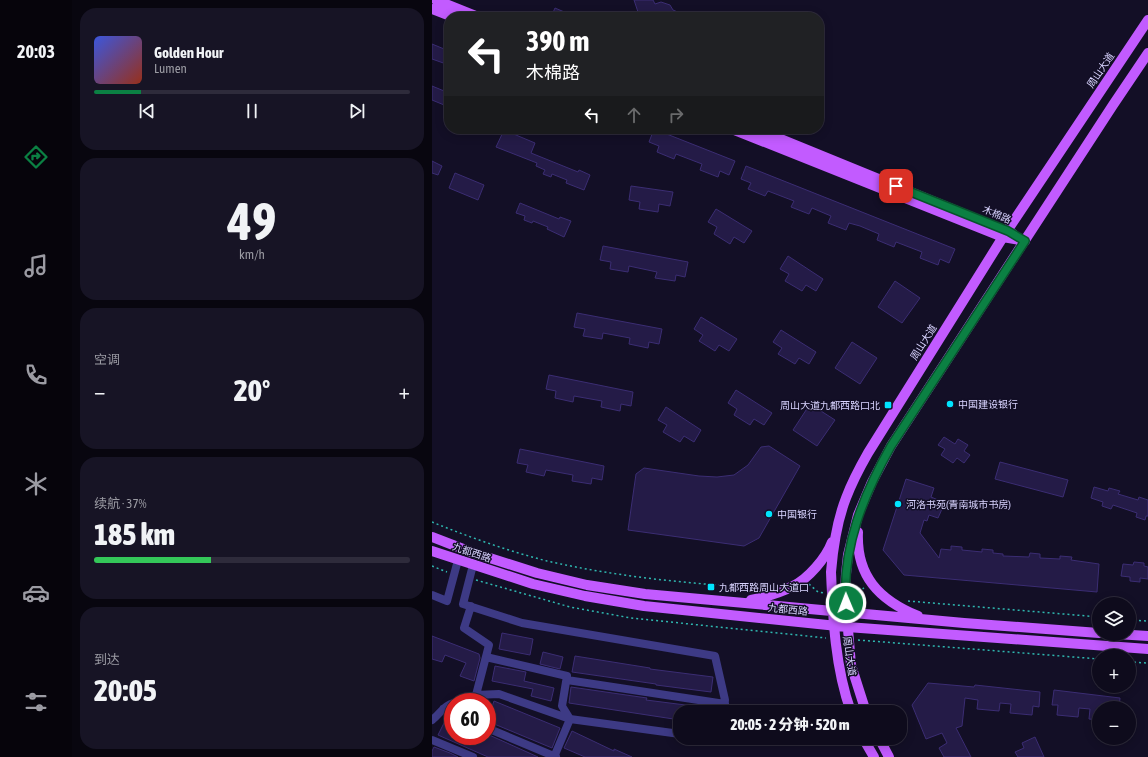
<!DOCTYPE html>
<html lang="zh">
<meta charset="utf-8">
<style>
body{margin:0;font-family:"Asap Condensed","Noto Sans SC",sans-serif;background:#171425;color:#f1f3f6;height:100vh;display:flex;flex-direction:column;font-size:15px;white-space:nowrap}
*{box-sizing:border-box;margin:0}
p{font-size:13px;color:#9b9ba3}
.icon{flex:none;width:22px;height:22px;fill:none;stroke:currentColor;stroke-width:2;stroke-linecap:round;stroke-linejoin:round}
.map{position:relative;flex:1;overflow:hidden}
.details{display:flex;flex-direction:column;gap:8px;padding:8px;background:#08060f;width:360px}
.details>*{flex:none}
.banner{position:absolute;left:12px;top:12px;width:380px;height:122px;border-radius:16px;box-shadow:0 2px 10px #0003,0 0 0 1px #2e2b3b;background:#202124;color:#fff;overflow:hidden}
.tools{position:absolute;left:660px;top:597px;display:grid;gap:8px}
.tools a{display:grid;place-items:center;width:44px;height:44px;border-radius:50%;background:#0e0b1c;box-shadow:0 2px 10px #0003,0 0 0 1px #2e2b3b;font-size:20px}
.speed{position:absolute;left:12px;top:693px;display:flex;gap:8px;font-size:20px;font-weight:700;text-align:center}
.speed>*{display:grid;place-content:center;width:52px;height:52px;border-radius:50%;background:#0e0b1c;box-shadow:0 2px 10px #0003,0 0 0 1px #2e2b3b;line-height:1}
.speed .limit{border:6px solid #d22;background:#fff;color:#111}
.pin{position:absolute;display:grid;place-items:center;width:34px;height:34px;color:#fff;margin:-17px;border-radius:8px;box-shadow:0 2px 6px #0006}
.me{position:absolute;width:44px;margin:-22px;rotate:359deg;stroke-linejoin:round;filter:drop-shadow(0 0 3px #0008)}
.turn{display:flex;align-items:center;gap:14px;height:84px;padding:0 16px;font-size:18px}
.turn .icon{width:52px;height:52px;stroke-width:2.5}
.turn b{display:block;font-size:28px;line-height:34px}
.lanes{display:flex;align-items:center;height:38px;padding:0 16px;background:#0003;justify-content:center;gap:20px;direction:ltr}
.lanes .off{opacity:.35}
.big{font-size:30px;font-weight:800;line-height:1.1}
.details .tile{flex:1;display:flex;flex-direction:column;justify-content:center;gap:6px;min-width:0;padding:0 14px;border-radius:16px;background:#171425}
.details .dial{align-items:center;gap:0}
.dial b{font-size:52px;line-height:1}
.song{display:flex;align-items:center;gap:12px}
.cover{width:48px;height:48px;border-radius:6px;background:linear-gradient(135deg,hsl(230 70% 55%),hsl(10 70% 35%))}
.played{height:4px;border-radius:2px;background:linear-gradient(90deg,#0b8043 15%,#2e2b3b 15%)}
.keys{display:flex;justify-content:space-around;direction:ltr}
.heat{display:flex;justify-content:space-between;align-items:center;font-size:22px;direction:ltr}
.charge{height:6px;border-radius:3px;background:linear-gradient(90deg,#34c759 37%,#2e2b3b 0)}
.trip{position:absolute;left:241px;top:705px;width:234px;height:40px;border-radius:16px;background:#0e0b1c;box-shadow:0 2px 10px #0003,0 0 0 1px #2e2b3b;font-weight:800;line-height:40px;text-align:center}
main{display:flex;flex:1;min-height:0}
.tab-bar{display:flex;flex-direction:column;width:72px;justify-content:space-around;align-items:center;background:#06040b;color:#9b9ba3}
.tab-bar .icon{width:28px;height:28px}
.tab-bar .active{color:#0b8043}
.tab-bar b{font-size:18px;color:#f1f3f6}
.map>svg:first-child{display:block}
.building{fill:#241b47;stroke:#3b2d73}
.lines{fill:none;stroke-linecap:round;stroke-linejoin:round}
.path{stroke:#2fb8b0;stroke-width:1.5;stroke-dasharray:2 3;stroke-linecap:butt}
.minor{stroke:#3d3a85;stroke-width:8}
.major{stroke:#c25bff;stroke-width:10}
.route-casing{stroke:#07532c;stroke-width:10}
.route{stroke:#0b8043;stroke-width:7}
.poi-dot{fill:#00e5ff;stroke:#130f26;stroke-width:1.5}
.labels{text-anchor:middle;stroke-width:3;stroke-linejoin:round;paint-order:stroke}
.street-label{font-size:10px;fill:#d9d4ff;stroke:#130f26}
.poi-label{font-size:10px;fill:#d9d4ff;stroke:#130f26;text-anchor:start}
</style>
<main>
<nav class="tab-bar">
<b>20:03</b>
<svg class="icon active" aria-label="directions" viewBox="0 0 24 24"><path d="M12 3l9 9-9 9-9-9zM9 14v-3h6M13 9l2 2-2 2"/></svg>
<svg class="icon" aria-label="music" viewBox="0 0 24 24"><path d="M9 18V5l10-2v13"/><circle cx="6" cy="18" r="3"/><circle cx="16" cy="16" r="3"/></svg>
<svg class="icon" aria-label="phone" viewBox="0 0 24 24"><path d="M5 4h4l2 5-3 2q2 4 5 5l2-3 5 2v4C11 20 4 13 5 4z"/></svg>
<svg class="icon" aria-label="climate" viewBox="0 0 24 24"><path d="M12 3v18M4 7l16 10M4 17L20 7"/></svg>
<svg class="icon" aria-label="car" viewBox="0 0 24 24"><path d="M5 17H2v-5l4-1 3-4h7l3 4 3 1v5h-3M9 17h6M6 11h13"/><circle cx="7" cy="17" r="2"/><circle cx="17" cy="17" r="2"/></svg>
<svg class="icon" aria-label="filters" viewBox="0 0 24 24"><path d="M4 7h16M4 17h16"/><circle cx="9" cy="7" r="2"/><circle cx="15" cy="17" r="2"/></svg>
</nav>
<section class="details">
<div class="tile">
<div class="song"><i class="cover"></i><div><b>Golden Hour</b><p>Lumen</p></div></div>
<div class="played"></div>
<div class="keys"><svg class="icon" aria-label="previous" viewBox="0 0 24 24"><path d="M18 5L8 12l10 7zM5 5v14"/></svg><svg class="icon" aria-label="pause" viewBox="0 0 24 24"><path d="M8 5v14M16 5v14"/></svg><svg class="icon" aria-label="next" viewBox="0 0 24 24"><path d="M6 5l10 7-10 7zM19 5v14"/></svg></div>
</div>
<div class="tile dial"><b>49</b><p>km/h</p></div>
<div class="tile"><p>空调</p>
<div class="heat"><a>−</a><b class="big">20°</b><a>+</a></div>
</div>
<div class="tile"><p>续航 · 37%</p><b class="big">185 km</b><div class="charge"></div></div>
<div class="tile"><p>到达</p><b class="big">20:05</b></div>
</section>
<div class="map">
<svg width="716" height="757" viewBox="0 0 716 757">
<rect width="100%" height="100%" fill="#130f26"/>
<path class="building" d="M202,0H221L223,4L229,2L238,5L241,10L248,13L246,17H195L206,12Z
M123,8L144,17H119Z
M0,44L17,51V65L0,59Z
M0,86L17,93V107L0,100Z
M222,129L303,161L297,175L288,171L286,177L268,170L270,164L244,154L242,159L225,152L227,146L217,142Z
M72,130L103,143L99,153L146,172L147,170L158,175L152,190L134,183L135,180L120,174L119,177L111,174L113,170L104,166L105,163L64,147Z
M0,161L10,166L6,175L0,173Z
M314,166L523,249L517,263L508,259L506,265L488,258L490,252L464,242L462,247L445,240L447,234L428,226L417,223L414,230L396,223L399,216L380,208L377,214L359,207L362,201L336,191L333,196L316,189L319,183L309,179Z
M23,173L52,185L46,200L17,188Z
M199,186L241,192L238,206L227,204L226,212L207,209L208,202L197,200Z
M88,203L127,219L128,217L139,221L132,237L115,229L116,227L101,221L100,223L92,220L93,216L84,213Z
M284,209L320,231L312,243L302,237L298,244L282,234L285,227L276,222Z
M171,246L256,262L253,277L244,275L243,281L223,278L225,272L197,266L196,272L178,269L179,262L168,260Z
M356,256L391,279L384,291L374,285L370,291L353,281L357,274L348,269Z
M463,281L488,298L470,323L446,307Z
M145,313L230,329L227,344L217,342L216,348L197,344L198,338L171,333L170,339L151,336L153,329L142,327Z
M269,317L305,339L297,351L287,345L283,351L267,341L271,335L262,329Z
M349,330L384,352L377,364L367,358L363,364L346,354L350,348L341,342Z
M420,342L445,358L428,384L403,368Z
M117,375L201,392L199,406L189,404L188,411L169,407L170,401L142,396L141,402L123,398L124,391L114,389Z
M304,390L340,413L332,425L322,419L318,425L302,415L305,409L296,403Z
M378,404L403,420L385,446L361,430Z
M234,407L269,430L262,442L252,436L248,442L231,432L235,425L226,420Z
M512,437L523,444L526,439L536,445L532,451L538,455L532,463L525,458L521,463L509,455L513,449L506,445Z
M337,446L368,466L327,538L312,546L196,530L204,474L212,468L267,476L285,477L302,475L316,465L329,447Z
M88,449L172,466L170,480L160,478L159,484L140,481L141,475L114,470L112,476L94,472L96,465L85,463Z
M568,462L636,480L631,497L563,479Z
M474,479L502,488L499,497L506,500L503,506L510,509L506,518L497,515L495,521L492,520L488,533L507,558L509,549L519,550V546L530,547V550L550,552V549L561,550V553L571,554V556L597,557L598,553L608,554V558L628,559V556L640,557L639,560L667,564L665,592L472,575L451,550Z
M662,487L676,491L677,488L688,491L686,494L706,500L707,497L716,500V516H714L713,520L704,517L705,513L681,505L679,509L670,506L671,502L659,498Z
M702,562L712,563V566L716,567V579L708,578V582L698,581V577L689,576L691,564L701,565Z
M70,633L101,639L98,655L67,649Z
M0,636L47,654L48,658L42,681L28,676L34,663L13,655L10,662L0,659Z
M111,652L131,657L128,669L108,664Z
M143,656L218,668V669L281,677L279,692L224,685V684L140,672Z
M63,666L94,672L92,681L122,688L119,701L99,696L101,689L60,681Z
M496,683L542,687L543,685L608,692L607,707L601,706L600,715L578,713L579,704L568,703L567,711L545,709L546,700L533,698L530,726L524,728L539,757H512L507,748L515,743L510,733L494,739L480,705Z
M139,687L215,698L214,700L277,708V712H248V720L137,703Z
M622,690L688,698L687,708H667V720L657,719L658,709L647,708L646,717L625,715L626,705H620Z
M62,701L128,728L120,748L55,721Z
M15,717L21,719V736H55V734L106,757H56L6,735Z
M140,731L182,751V749L200,757H153L132,748Z
M603,737L612,757H586L583,752L592,748L590,743Z
M2,747L18,753L26,757H0V751Z"/>
<g class="lines">
<path class="path" d="M0,522C37,537 76,551 115,561C186,577 259,584 332,588
M0,566L15,572
M44,580L138,607L199,618L394,638
M377,584L386,592L392,593
M422,594L432,588
M476,601L667,617
M697,620L716,621
M426,640L667,659
M697,662L716,663"/>
<path class="minor" d="M41,565L31,604L90,623L283,656L293,700L292,712
M0,595L15,601L26,560
M39,606L32,628L57,645L44,695
M54,657L135,676L130,706L138,719L122,757
M135,680L293,704
M23,702L44,695L67,694L138,719L248,734
M11,709L21,713
M0,720C9,713 11,706 21,703
M55,728L124,757
M0,740L41,757"/>
<path class="major" d="M4,0L46,17
M0,9L21,17
M300,129L571,237L593,241
M324,129L581,234
M426,532C424,576 447,600 486,616
M0,537L39,552L105,573L155,585L213,594L532,623L667,633
M0,551L101,584L153,596L212,606L415,627L716,649
M319,600C333,597 348,593 361,586C376,579 394,558 400,542
M684,634L716,636
M419,712C403,667 401,619 399,572C401,548 405,521 414,498C420,482 428,467 436,453L571,237L716,20
M434,712L419,665L413,594L414,574L416,555L426,515L440,482L459,446L681,105L716,53
M431,738L442,757
M447,738L457,757"/>
</g>
<g class="lines">
<defs>
<path id="route" d="M414,603C410,547 432,494 459,446L593,241L576,231L464,186"/>
</defs>
<use href="#route" class="route-casing"/>
<use href="#route" class="route"/>
</g>
<g class="poi-dot">
<circle cx="518" cy="404" r="4"/>
<rect x="452" y="401" width="8" height="8" rx="2"/>
<circle cx="466" cy="504" r="4"/>
<circle cx="337" cy="514" r="4"/>
<rect x="275" y="583" width="8" height="8" rx="2"/>
</g>
<g class="labels">
<g class="street-label">
<text transform="translate(668 70) rotate(-56)" y="4">周山大道</text>
<text transform="translate(565 214) rotate(23)" y="4">木棉路</text>
<text transform="translate(491 342) rotate(-58)" y="4">周山大道</text>
<text transform="translate(40 552) rotate(18)" y="4">九都西路</text>
<text transform="translate(356 609) rotate(6)" y="4">九都西路</text>
<text transform="translate(418 656) rotate(82)" y="4">周山大道</text>
</g>
<g class="poi-label">
<text x="526" y="408">中国建设银行</text>
<text x="448" y="409" text-anchor="end">周山大道九都西路口北</text>
<text x="474" y="508">河洛书苑(青南城市书房)</text>
<text x="345" y="518">中国银行</text>
<text x="287" y="591">九都西路周山大道口</text>
</g>
</g>
</svg>
<div class="tools">
<a><svg class="icon" aria-label="layers" viewBox="0 0 24 24"><path d="M12 4l9 5-9 5-9-5zM3 14l9 5 9-5"/></svg></a>
<a>+</a>
<a>−</a>
</div>
<div class="speed"><div class="limit">60</div></div>
<div class="pin" style="left:464px;top:186px;background:#d93025"><svg class="icon" aria-label="arrive" viewBox="0 0 24 24"><path d="M6 21V4h12l-3 4 3 4H6"/></svg></div>
<svg class="me" style="left:414px;top:603px" viewBox="-20 -20 40 40"><circle r="17" fill="#0b8043" stroke="#fff" stroke-width="3"/><path d="M0-11L8 9 0 5-8 9z" fill="#fff"/></svg>
<div class="trip">20:05 · 2 分钟 · 520 m</div>
<div class="banner">
<div class="turn"><svg class="icon" aria-label="left" viewBox="0 0 24 24"><path d="M17 20v-9H6M10 6l-5 5 5 5"/></svg><div><b>390 m</b>木棉路</div></div>
<div class="lanes"><svg class="icon" aria-label="left" viewBox="0 0 24 24"><path d="M17 20v-9H6M10 6l-5 5 5 5"/></svg><svg class="icon off" aria-label="ahead" viewBox="0 0 24 24"><path d="M12 20V5M6 11l6-6 6 6"/></svg><svg class="icon off" aria-label="right" viewBox="0 0 24 24"><path d="M7 20v-9h11M14 6l5 5-5 5"/></svg></div>
</div>
</div>
</main>
